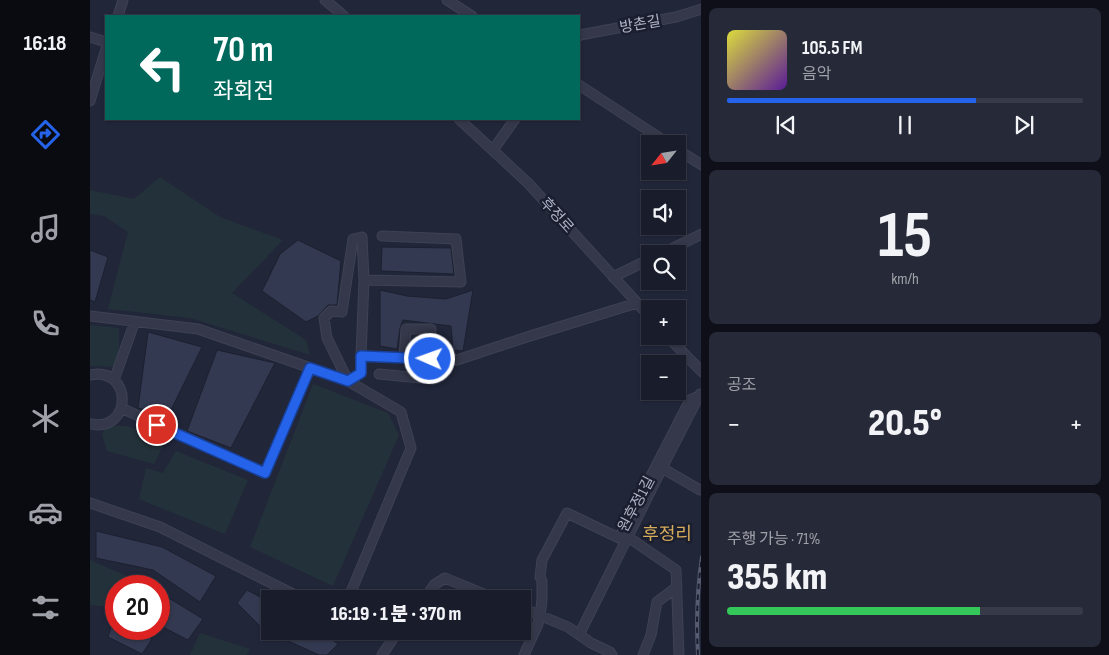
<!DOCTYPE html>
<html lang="ko">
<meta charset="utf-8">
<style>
body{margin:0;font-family:"Sofia Sans Condensed","Noto Sans KR",sans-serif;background:#262937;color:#f1f3f6;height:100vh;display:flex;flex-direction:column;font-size:19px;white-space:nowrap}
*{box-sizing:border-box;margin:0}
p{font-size:16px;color:#9fa1a9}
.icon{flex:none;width:28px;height:28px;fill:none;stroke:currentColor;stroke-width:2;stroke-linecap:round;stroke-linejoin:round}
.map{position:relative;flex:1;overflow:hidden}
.side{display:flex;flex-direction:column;gap:8px;padding:8px;background:#0e0f18;width:408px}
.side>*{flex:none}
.banner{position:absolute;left:15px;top:15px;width:475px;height:105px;border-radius:0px;box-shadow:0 1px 4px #0004,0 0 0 1px #373a47;background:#00695c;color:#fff;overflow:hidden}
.needle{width:32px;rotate:240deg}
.buttons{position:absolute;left:551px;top:135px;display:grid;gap:10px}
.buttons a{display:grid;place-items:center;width:45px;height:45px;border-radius:0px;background:#191c2b;box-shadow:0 1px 4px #0004,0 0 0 1px #373a47;font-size:25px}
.speed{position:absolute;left:15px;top:575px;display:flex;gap:10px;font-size:25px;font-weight:700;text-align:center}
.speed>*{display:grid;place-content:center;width:65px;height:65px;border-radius:50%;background:#191c2b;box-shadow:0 1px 4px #0004,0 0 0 1px #373a47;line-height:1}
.speed .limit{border:8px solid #d22;background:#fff;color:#111}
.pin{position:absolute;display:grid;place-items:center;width:42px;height:42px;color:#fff;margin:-21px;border:2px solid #fff;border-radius:50%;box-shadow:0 1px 5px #0007}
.me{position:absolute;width:55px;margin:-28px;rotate:272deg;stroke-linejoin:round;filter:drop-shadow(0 0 4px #0008)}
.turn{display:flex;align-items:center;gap:18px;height:105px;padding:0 25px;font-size:22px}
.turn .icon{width:65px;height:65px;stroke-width:2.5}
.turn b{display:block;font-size:35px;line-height:42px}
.big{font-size:38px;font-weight:800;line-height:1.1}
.side .widget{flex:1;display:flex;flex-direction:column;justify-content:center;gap:8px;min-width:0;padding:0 18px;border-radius:8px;background:#262937}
.side .dial{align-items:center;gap:0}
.dial b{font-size:65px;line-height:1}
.song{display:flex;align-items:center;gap:15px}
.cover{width:60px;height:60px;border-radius:8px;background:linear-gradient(135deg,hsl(60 70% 55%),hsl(270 70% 35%))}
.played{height:5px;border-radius:2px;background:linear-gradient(90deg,#2563eb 70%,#373a47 70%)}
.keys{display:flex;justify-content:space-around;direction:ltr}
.heat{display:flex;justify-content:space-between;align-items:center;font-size:28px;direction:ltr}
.charge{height:8px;border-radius:4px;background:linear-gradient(90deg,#34c759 71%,#373a47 0)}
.trip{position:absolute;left:171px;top:590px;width:270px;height:50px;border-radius:0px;background:#191c2b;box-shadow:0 1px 4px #0004,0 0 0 1px #373a47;font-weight:800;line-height:50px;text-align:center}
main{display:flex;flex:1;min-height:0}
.menu{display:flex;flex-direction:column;width:90px;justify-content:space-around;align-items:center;background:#0a0b11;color:#9fa1a9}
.menu .icon{width:35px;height:35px}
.menu .selected{color:#2563eb}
.menu b{font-size:22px;color:#f1f3f6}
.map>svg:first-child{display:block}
.green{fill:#23323a}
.building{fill:#333950;stroke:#1c2030}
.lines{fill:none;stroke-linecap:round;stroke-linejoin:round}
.minor-casing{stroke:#3e4253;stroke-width:11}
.minor{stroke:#34384a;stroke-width:9}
.rail-casing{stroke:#565b71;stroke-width:4}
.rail{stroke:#1a1e2e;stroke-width:2;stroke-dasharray:5.5;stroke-linecap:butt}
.route-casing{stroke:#184099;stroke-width:12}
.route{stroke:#2563eb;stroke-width:9}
.labels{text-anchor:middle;stroke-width:5;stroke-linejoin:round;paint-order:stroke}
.street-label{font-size:15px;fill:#afb3c6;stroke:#1a1e2e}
.quarter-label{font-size:18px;fill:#d5ac5b;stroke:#1a1e2e}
</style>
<main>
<nav class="menu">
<b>16:18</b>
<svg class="icon selected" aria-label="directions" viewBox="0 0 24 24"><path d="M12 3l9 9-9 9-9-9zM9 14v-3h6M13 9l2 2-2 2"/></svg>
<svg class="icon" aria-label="music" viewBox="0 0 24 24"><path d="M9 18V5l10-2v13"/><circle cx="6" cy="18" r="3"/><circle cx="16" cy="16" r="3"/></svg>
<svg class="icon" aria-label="phone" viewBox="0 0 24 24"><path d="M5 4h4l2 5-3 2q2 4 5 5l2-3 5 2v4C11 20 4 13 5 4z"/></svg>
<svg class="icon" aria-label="climate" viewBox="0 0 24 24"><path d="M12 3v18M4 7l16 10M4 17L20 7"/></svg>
<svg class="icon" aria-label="car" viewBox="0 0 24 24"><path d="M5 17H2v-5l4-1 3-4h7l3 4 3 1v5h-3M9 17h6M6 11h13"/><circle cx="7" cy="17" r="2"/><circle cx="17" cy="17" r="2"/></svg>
<svg class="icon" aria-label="filters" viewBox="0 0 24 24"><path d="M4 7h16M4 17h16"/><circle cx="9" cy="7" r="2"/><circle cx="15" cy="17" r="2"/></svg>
</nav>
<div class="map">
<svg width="612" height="655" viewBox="0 0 612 655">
<rect width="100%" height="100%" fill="#212639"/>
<path class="green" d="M70,177L130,217L193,240L142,293L216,340L220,355L100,318L18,309L38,232L14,216L0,214V190L44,199Z
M0,325L29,328V367L0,366Z
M223,384L298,413L309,435L243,586L160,547Z
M17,426H37L76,440L64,464L17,451L12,434Z
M86,451L158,480L135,534L49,499L56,468L73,473Z
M0,560L50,582L48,586H26V607L0,605Z
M110,633L160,649L157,655H100Z"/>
<path class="building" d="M208,240L251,261L247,305H238L228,316L216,322L172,291L190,254Z
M292,247L361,248L364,274L291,271Z
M0,250L18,257L5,302L0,300Z
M290,290L317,296L356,299L383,290L373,351L363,350L361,326L313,320L310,328L307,349L290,346Z
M58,332L112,347L77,418L48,408Z
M127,350L185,363L141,448L97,431Z
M6,531L72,547L126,576L110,602L63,570L6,558Z
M157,590L180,602V631H230L248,644L237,655H229L174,630L147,603Z
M69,592L113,619L98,640L69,625Z
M25,616L26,629H47L62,639L52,654L18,637Z"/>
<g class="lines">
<defs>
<path id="minor" d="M235,0L254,16
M357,0L382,16
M28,16L33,0
M489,36L490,35L586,17L612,9
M0,37L16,42
M489,85L579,144
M0,101L16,49
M369,119L438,183L560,317
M403,150L425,119
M588,150L612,165
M571,254L612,234
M523,277L560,259
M274,280L272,237L263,239L252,312L241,311L234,318L237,338L258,381L271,373V356L340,359V379L289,374
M0,316L108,329L258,381L311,412L321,448L258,599
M577,336L612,372
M271,356L274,280L371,282L366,239L292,236
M314,358L316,329H341L340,359L367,360L440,336L547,303
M0,375C43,366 43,433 0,424
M24,380L45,321
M610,394L572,468L610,490
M31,408L175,473
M0,503L70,527L213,599
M532,537H538L586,570L589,655
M335,599L344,585L355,578L406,599
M432,608L478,627L501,643L520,652L522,655
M489,635L572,468
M292,655L308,631
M434,655L448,624L450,616L452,600V581L450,577L452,560L477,513L529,538L600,400L609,396
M553,655L561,635L567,602L587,587"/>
</defs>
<use href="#minor" class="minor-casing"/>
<use href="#minor" class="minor"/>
<defs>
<path id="rail" d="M608,655C606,622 607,590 612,557"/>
</defs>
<use href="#rail" class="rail-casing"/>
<use href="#rail" class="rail"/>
</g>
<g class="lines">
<defs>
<path id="route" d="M67,425L175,473L220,368L258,381L271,373V356L340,359"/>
</defs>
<use href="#route" class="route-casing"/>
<use href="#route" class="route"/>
</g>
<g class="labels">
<g class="street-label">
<text transform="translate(550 24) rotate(-10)" y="5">방촌길</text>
<text transform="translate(467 215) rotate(48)" y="5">후정로</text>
<text transform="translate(546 504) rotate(-62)" y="5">원후정1길</text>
</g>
<g class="quarter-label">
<text x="577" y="540">후정리</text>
</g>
</g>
</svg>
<div class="buttons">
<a><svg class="needle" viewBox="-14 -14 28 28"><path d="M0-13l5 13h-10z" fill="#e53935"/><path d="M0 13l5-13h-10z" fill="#9fa1a9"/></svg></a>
<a><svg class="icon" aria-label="sound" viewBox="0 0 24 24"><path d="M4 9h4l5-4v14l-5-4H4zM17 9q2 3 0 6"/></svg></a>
<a><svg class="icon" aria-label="search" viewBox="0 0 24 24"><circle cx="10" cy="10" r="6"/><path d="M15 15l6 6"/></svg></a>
<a>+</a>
<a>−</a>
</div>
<div class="speed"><div class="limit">20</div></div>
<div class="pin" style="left:67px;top:425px;background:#d93025"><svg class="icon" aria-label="arrive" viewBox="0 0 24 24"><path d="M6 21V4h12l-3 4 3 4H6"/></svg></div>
<svg class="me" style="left:340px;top:359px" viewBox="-20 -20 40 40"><circle r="17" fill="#2563eb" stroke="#fff" stroke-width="3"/><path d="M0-11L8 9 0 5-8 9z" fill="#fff"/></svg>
<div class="trip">16:19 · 1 분 · 370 m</div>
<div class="banner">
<div class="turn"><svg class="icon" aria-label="left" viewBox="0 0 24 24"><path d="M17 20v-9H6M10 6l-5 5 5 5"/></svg><div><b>70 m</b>좌회전</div></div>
</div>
</div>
<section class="side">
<div class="widget">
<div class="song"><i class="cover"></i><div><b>105.5 FM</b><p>음악</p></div></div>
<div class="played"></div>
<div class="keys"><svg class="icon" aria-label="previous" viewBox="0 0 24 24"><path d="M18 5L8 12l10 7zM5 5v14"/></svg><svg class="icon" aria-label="pause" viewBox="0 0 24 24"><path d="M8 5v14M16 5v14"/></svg><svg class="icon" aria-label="next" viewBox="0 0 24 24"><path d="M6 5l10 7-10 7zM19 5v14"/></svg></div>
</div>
<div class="widget dial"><b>15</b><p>km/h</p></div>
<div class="widget"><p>공조</p>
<div class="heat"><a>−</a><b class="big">20.5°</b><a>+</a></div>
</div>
<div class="widget"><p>주행 가능 · 71%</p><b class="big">355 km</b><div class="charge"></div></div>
</section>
</main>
